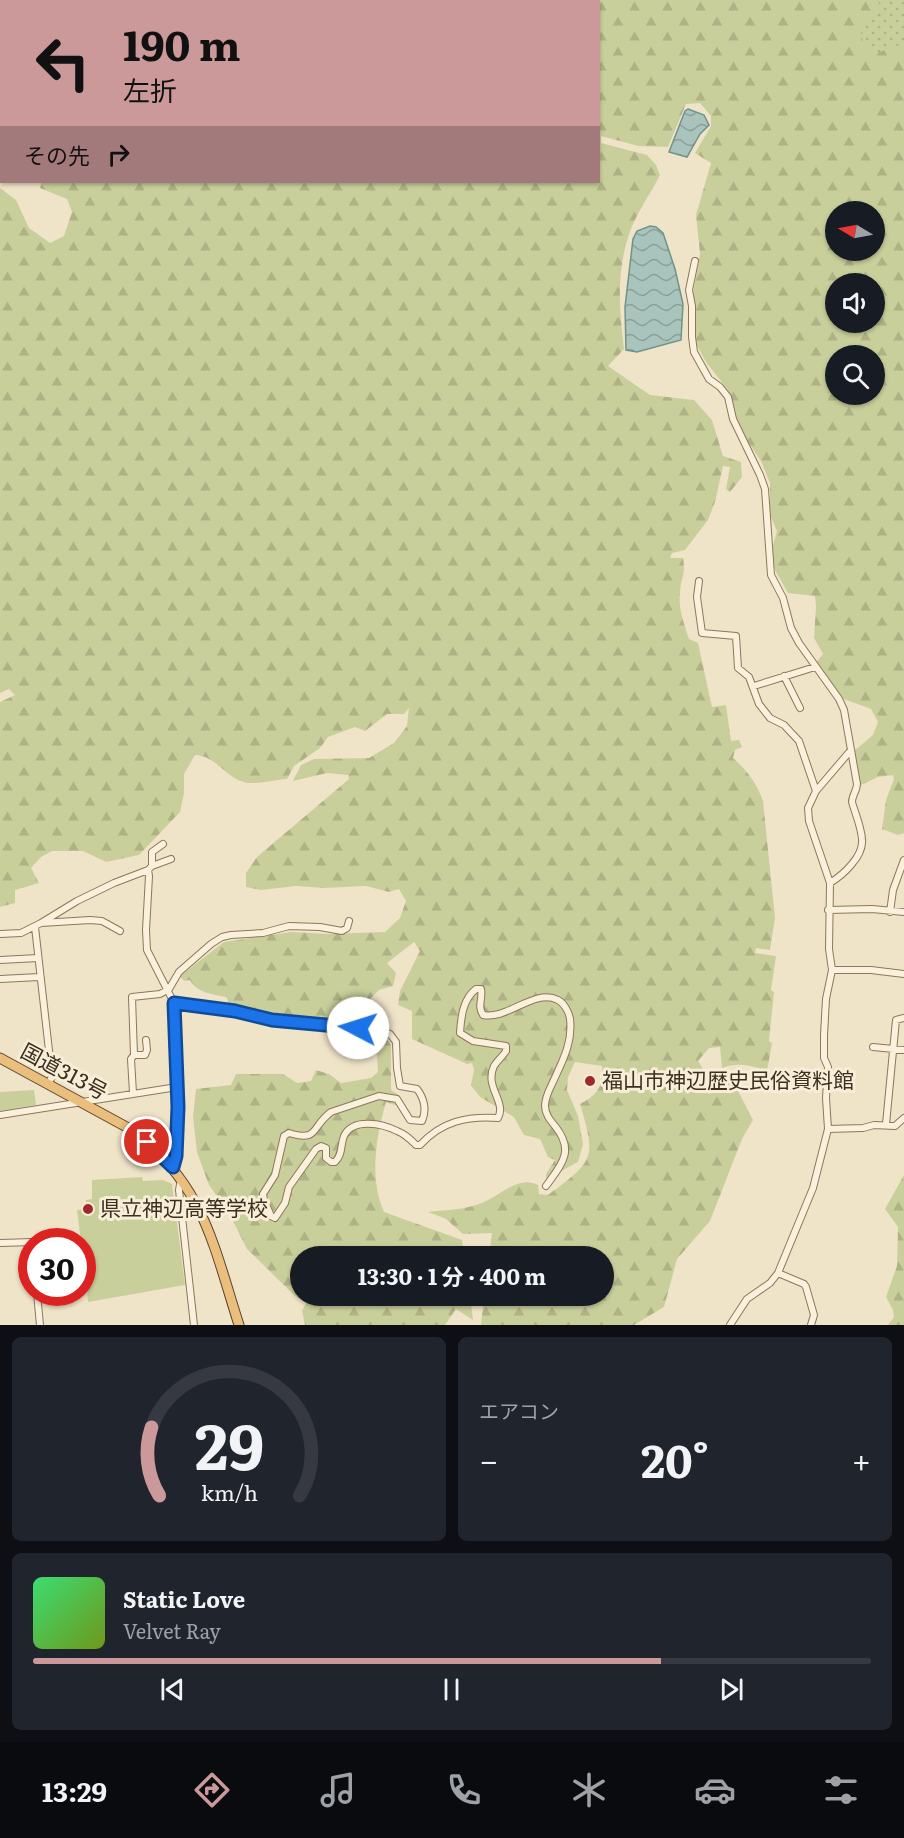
<!DOCTYPE html>
<html lang="ja">
<meta charset="utf-8">
<style>
body{margin:0;font-family:Literata,"Noto Sans JP",serif;background:#20242c;color:#f1f3f6;height:100vh;display:flex;flex-direction:column;font-size:22px;white-space:nowrap}
*{box-sizing:border-box;margin:0}
p{font-size:20px;color:#9ea1a6}
.icon{flex:none;width:33px;height:33px;fill:none;stroke:currentColor;stroke-width:2;stroke-linecap:round;stroke-linejoin:round}
.map{position:relative;height:1325px;overflow:hidden}
.side{display:flex;flex-direction:column;gap:12px;padding:12px;background:#0d0f14;flex:1}
.side>*{flex:none}
.hud{position:absolute;left:0px;top:0px;width:600px;height:183px;box-shadow:0 2px 4px #0004;background:#cc999b;color:#111;overflow:hidden}
.needle{width:39px;rotate:280deg}
.buttons{position:absolute;left:825px;top:201px;display:grid;gap:12px}
.buttons a{display:grid;place-items:center;width:60px;height:60px;border-radius:50%;background:#171b24;box-shadow:0 2px 4px #0004;font-size:30px}
.speed{position:absolute;left:18px;top:1228px;display:flex;gap:12px;font-size:30px;font-weight:700;text-align:center}
.speed>*{display:grid;place-content:center;width:78px;height:78px;border-radius:50%;background:#171b24;box-shadow:0 2px 4px #0004;line-height:1}
.speed .limit{border:9px solid #d22;background:#fff;color:#111}
.pin{position:absolute;display:grid;place-items:center;width:51px;height:51px;color:#fff;margin:-26px;border:3px solid #fff;border-radius:50%;box-shadow:0 2px 6px #0007}
.me{position:absolute;width:66px;margin:-33px;rotate:275deg;stroke-linejoin:round;filter:drop-shadow(0 0 4px #0008)}
.turn{display:flex;align-items:center;gap:21px;height:126px;padding:0 24px;font-size:27px}
.turn .icon{width:78px;height:78px;stroke-width:2.5}
.turn b{display:block;font-size:42px;line-height:51px}
.then{display:flex;align-items:center;height:57px;padding:0 24px;background:#0003;gap:12px;font-size:22px}
.big{font-size:45px;font-weight:700;line-height:1.1}
.side .card{flex:1;display:flex;flex-direction:column;justify-content:center;gap:9px;min-width:0;padding:0 21px;border-radius:9px;background:#20242c}
.side .dial{align-items:center;gap:0}
.dial svg{height:156px;overflow:visible;fill:none;stroke:#363941;stroke-width:7;stroke-linecap:round;text-anchor:middle}
.dial text{fill:#f1f3f6;stroke:none}
.song{display:flex;align-items:center;gap:18px}
.cover{width:72px;height:72px;border-radius:9px;background:linear-gradient(135deg,hsl(140 70% 55%),hsl(80 70% 35%))}
.played{height:6px;border-radius:3px;background:linear-gradient(90deg,#cc999b 75%,#363941 75%)}
.keys{display:flex;justify-content:space-around;direction:ltr}
.heat{display:flex;justify-content:space-between;align-items:center;font-size:33px;direction:ltr}
.side .tiles{flex:1;display:grid;gap:12px;grid-template-columns:1fr 1fr}
.card:last-child{grid-column:span 2}
.trip{position:absolute;left:290px;top:1246px;width:324px;height:60px;border-radius:30px;background:#171b24;box-shadow:0 2px 4px #0004;font-weight:700;line-height:60px;text-align:center}
.dock{display:flex;height:96px;justify-content:space-around;align-items:center;background:#090b0e;color:#9ea1a6}
.dock .icon{width:42px;height:42px}
.dock .selected{color:#cc999b}
.dock b{font-size:27px;color:#f1f3f6}
.map>svg:first-child{display:block}
.grass{fill:url(#grass-dots)}
.forest{fill:url(#forest-firs);fill-rule:evenodd}
.garden{fill:#c9cf9b}
.water{fill:url(#water-waves);stroke:#6f938a;stroke-width:1.5}
.lines{fill:none;stroke-linecap:round;stroke-linejoin:round}
.minor-casing{stroke:#8d765c;stroke-width:8}
.trunk-casing{stroke:#5b4430;stroke-width:11}
.minor{stroke:#faf1dc;stroke-width:6}
.trunk{stroke:#eabe7c;stroke-width:9}
.route-casing{stroke:#114b97;stroke-width:15}
.route{stroke:#1a73e8;stroke-width:10}
.poi-dot{fill:#9e2a2b;stroke:#f7eed8;stroke-width:2}
.labels{text-anchor:middle;stroke-width:6;stroke-linejoin:round;paint-order:stroke}
.street-label{font-size:21px;fill:#3d2e20;stroke:#f7eed8}
.poi-label{font-size:21px;fill:#3d2e20;stroke:#f7eed8;text-anchor:start}
</style>
<div class="map">
<svg width="904" height="1325" viewBox="0 0 904 1325">
<defs>
<pattern id="grass-dots" width="8" height="8" patternUnits="userSpaceOnUse" patternTransform="scale(1.5)"><rect width="8" height="8" fill="#c9cf9b"/><path d="M2 2h.1M6 6h.1" fill="none" stroke="#aeb285" stroke-width="1.8" stroke-linecap="round"/></pattern>
<pattern id="forest-firs" width="22" height="20" patternUnits="userSpaceOnUse" patternTransform="scale(1.5)"><rect width="22" height="20" fill="#c9cf9b"/><path d="M5 1l3.5 6h-7zM16 11l3.5 6h-7z" fill="#aeb285"/></pattern>
<pattern id="water-waves" width="16" height="10" patternUnits="userSpaceOnUse" patternTransform="scale(1.5)"><rect width="16" height="10" fill="#a9c4bc"/><path d="M0 5q4-4 8 0t8 0" fill="none" stroke="#8ba098"/></pattern>
</defs>
<rect width="100%" height="100%" fill="#f0e4c8"/>
<path class="grass" d="M867,0H904V49L872,55L858,41Z"/>
<path class="forest" d="M0,0H192L2,2L0,119Z
M208,0H880L872,20L862,23C859,35 864,56 880,52C886,50 883,49 889,47C893,45 899,46 904,46V833L898,835L882,829L886,800L894,779L893,775L878,777L861,785L854,751L873,735L878,722L871,709L844,699L815,664L823,654L814,638L816,607L815,596L788,593L775,570L771,553L777,531L770,515V483L761,461L740,430L733,412L728,390L706,362L694,340L693,294L700,254L696,215L711,163L695,153L711,126V116L700,103L686,104L668,147L638,146L601,136V143L647,155L656,165L660,175C651,193 638,211 631,229C616,268 619,308 624,349L608,366L650,395L694,400L712,420L723,456L741,462L742,477L730,492L726,489L730,467L723,466L715,502L708,520L685,550L672,553L670,558H683C686,576 681,576 680,592C678,609 684,623 689,639L698,643L712,707L726,705L731,741L739,740L742,747L735,750L733,758C747,770 757,784 763,801L775,918L770,950L756,948L755,953L776,956L771,990L774,992L769,1041L772,1043L767,1071C751,1065 738,1062 722,1068L720,1047L709,1048L698,1061L705,1072L720,1071L735,1085L753,1120L742,1139L710,1221L677,1259L664,1307L634,1325H481L484,1296H603V1257H489L492,1233L463,1234L446,1219L428,1212C444,1210 463,1210 479,1204C499,1198 517,1174 538,1185L539,1194L548,1195C593,1161 597,1160 580,1104C598,1095 604,1085 602,1066L575,1062L568,1077L567,1090L578,1116L583,1144L578,1162L546,1179V1174L555,1160L548,1157L540,1139L524,1135L514,1117L480,1097L471,1085L474,1070L472,1063L467,1064L412,1039V1011L398,1005L400,991L420,951L414,942L387,963L396,973L393,986L379,990L362,1007L351,1002L337,1010L327,1021L310,1023L227,1007L228,1000L226,997C212,994 197,993 190,980L184,981L180,976L224,942L291,932L328,934L385,932L400,918L406,901L399,889L389,892L366,886L323,888L296,886L261,890L246,887V873L257,857L349,779L348,775L327,773L293,781L301,765L314,759L369,758L394,743L407,726L409,708L404,714H387L365,731L355,727L328,737L320,748L294,766L287,779C276,780 253,785 244,782C224,777 217,756 195,755L184,774V793L180,812L139,855L106,862L83,851H52L41,857L31,868L39,883L15,890V903L0,907V702L15,695L9,689L0,693V188L16,200L29,228L50,243L64,236L72,212L67,199L40,188L42,182H598V2L206,1ZM836,212H874V250H836ZM836,284H874V322H836ZM836,356H874V394H836Z
M376,1037L386,1038L391,1045V1090L399,1095L407,1109L386,1102C376,1137 369,1178 384,1212L462,1240L464,1257H300V1296H470L473,1320L456,1309L445,1325H305L302,1311L306,1303L294,1295L247,1249L229,1213L209,1185L197,1152L193,1117L196,1089L231,1085L236,1074H283L297,1083L311,1081L316,1070L329,1074L341,1083L371,1078L378,1072Z
M904,1175V1325H888L894,1317L893,1310L886,1297L897,1266L898,1227L885,1209Z"/>
<path class="garden" d="M34,1090L36,1105L0,1111V1092Z
M142,1177L143,1181L163,1180L172,1184L185,1285L88,1302L82,1242H81L77,1210L86,1209V1200L92,1199V1180Z"/>
<path class="water" d="M688,109L704,115L709,125L700,134L687,157L669,152L685,111Z
M650,226L656,227L663,233L675,269L683,304L681,340L637,352L626,350L625,307L633,239L637,231Z"/>
<g class="lines">
<defs>
<path id="minor" d="M0,125H2
M695,261L689,290L692,306V337L694,352L709,379L720,387L728,397L733,419L760,475L765,489L771,575L783,598L791,628L799,643L839,699L844,710L857,784C857,791 852,795 852,802C855,813 861,826 862,839C864,856 843,875 830,883L829,949L832,970L826,999L824,1035V1058L828,1067L826,1098L828,1129L813,1188L778,1273L770,1283L747,1299L730,1325
M699,581L697,597L702,633L736,636L738,668L749,677L759,704L770,718L784,725L799,741L816,791
M784,676L800,708
M754,686L815,667
M152,866V852L163,844
M148,870L149,876L146,930L147,950L174,1003L178,1107L176,1157L173,1167
M830,883L809,821L808,808L816,791L851,750
M828,910L872,909L904,912
M890,912L893,890L904,860
M41,923L77,901L114,883L148,870L152,866L171,859
M35,927L52,1077L48,1084
M0,934L21,933L41,923L90,920L102,921L120,931
M0,960L38,958
M832,970H871L904,974
M0,979L39,977
M174,1003L235,1011L272,1020L350,1027L390,1034L396,1042L397,1068L400,1086L417,1089C424,1098 427,1110 422,1121L410,1120L397,1099L379,1096L331,1112C310,1128 319,1142 289,1133L284,1136L275,1175L263,1194L264,1200L271,1216L275,1218L285,1203L289,1187L316,1149L321,1146L326,1148V1158L331,1162H335C343,1154 340,1146 344,1136C353,1117 383,1124 397,1131C405,1134 410,1139 416,1145H420C442,1121 467,1116 498,1118C507,1102 484,1087 494,1066C497,1061 503,1056 506,1051V1046L473,1041L460,1033C461,1017 463,999 476,989H481C483,999 477,1006 483,1015C508,1020 534,988 558,1000C564,1003 569,1012 570,1019C573,1043 562,1062 552,1084C549,1090 545,1098 545,1106C545,1114 550,1120 555,1126C575,1151 562,1164 546,1186
M873,1047L904,1050
M134,1055L132,997L160,994L169,989L179,972L211,944L222,937L231,935L263,933L289,926L320,927L342,931L347,928L349,921
M133,1093L131,1059L134,1055H145L147,1050L146,1040
M0,1115L177,1087
M886,1124L896,1020L904,1018
M828,1129L863,1128L874,1125L895,1126L904,1118
M181,1179L179,1190L194,1325
M0,1243L33,1242
M778,1273L804,1284L806,1287L814,1315L811,1325
M37,1293L40,1325"/>
<path id="trunk" d="M0,1058L132,1130C204,1185 213,1244 239,1325"/>
</defs>
<use href="#minor" class="minor-casing"/>
<use href="#trunk" class="trunk-casing"/>
<use href="#minor" class="minor"/>
<use href="#trunk" class="trunk"/>
</g>
<g class="lines">
<defs>
<path id="route" d="M147,1142L173,1167L176,1156L178,1107L174,1003L235,1011L272,1020L358,1028"/>
</defs>
<use href="#route" class="route-casing"/>
<use href="#route" class="route"/>
</g>
<g class="poi-dot">
<circle cx="590" cy="1081" r="6"/>
<circle cx="88" cy="1209" r="6"/>
</g>
<g class="labels">
<g class="street-label">
<text transform="translate(64 1072) rotate(28)" y="7">国道313号</text>
</g>
<g class="poi-label">
<text x="602" y="1088">福山市神辺歴史民俗資料館</text>
<text x="100" y="1216">県立神辺高等学校</text>
</g>
</g>
</svg>
<div class="buttons">
<a><svg class="needle" viewBox="-14 -14 28 28"><path d="M0-13l5 13h-10z" fill="#e53935"/><path d="M0 13l5-13h-10z" fill="#9ea1a6"/></svg></a>
<a><svg class="icon" aria-label="sound" viewBox="0 0 24 24"><path d="M4 9h4l5-4v14l-5-4H4zM17 9q2 3 0 6"/></svg></a>
<a><svg class="icon" aria-label="search" viewBox="0 0 24 24"><circle cx="10" cy="10" r="6"/><path d="M15 15l6 6"/></svg></a>
</div>
<div class="speed"><div class="limit">30</div></div>
<div class="pin" style="left:147px;top:1142px;background:#d93025"><svg class="icon" aria-label="arrive" viewBox="0 0 24 24"><path d="M6 21V4h12l-3 4 3 4H6"/></svg></div>
<svg class="me" style="left:358px;top:1028px" viewBox="-20 -20 40 40"><circle r="19" fill="#fff"/><path d="M0-13L10 11 0 6-10 11z" fill="#1a73e8"/></svg>
<div class="trip">13:30 · 1 分 · 400 m</div>
<div class="hud">
<div class="turn"><svg class="icon" aria-label="left" viewBox="0 0 24 24"><path d="M17 20v-9H6M10 6l-5 5 5 5"/></svg><div><b>190 m</b>左折</div></div>
<div class="then">その先<svg class="icon" aria-label="right" viewBox="0 0 24 24"><path d="M7 20v-9h11M14 6l5 5-5 5"/></svg></div>
</div>
</div>
<section class="side">
<div class="tiles">
<div class="card dial"><svg viewBox="0 0 100 80">
<path d="M14 69A42 42 0 1 1 86 69"/>
<path d="M14 69A42 42 0 0 1 10 34" stroke="#cc999b"/>
<text x="50" y="56" font-size="32" font-weight="700">29</text>
<text x="50" y="72" font-size="11">km/h</text>
</svg></div>
<div class="card"><p>エアコン</p>
<div class="heat"><a>−</a><b class="big">20°</b><a>+</a></div>
</div>
<div class="card">
<div class="song"><i class="cover"></i><div><b>Static Love</b><p>Velvet Ray</p></div></div>
<div class="played"></div>
<div class="keys"><svg class="icon" aria-label="previous" viewBox="0 0 24 24"><path d="M18 5L8 12l10 7zM5 5v14"/></svg><svg class="icon" aria-label="pause" viewBox="0 0 24 24"><path d="M8 5v14M16 5v14"/></svg><svg class="icon" aria-label="next" viewBox="0 0 24 24"><path d="M6 5l10 7-10 7zM19 5v14"/></svg></div>
</div>
</div>
</section>
<nav class="dock">
<b>13:29</b>
<svg class="icon selected" aria-label="directions" viewBox="0 0 24 24"><path d="M12 3l9 9-9 9-9-9zM9 14v-3h6M13 9l2 2-2 2"/></svg>
<svg class="icon" aria-label="music" viewBox="0 0 24 24"><path d="M9 18V5l10-2v13"/><circle cx="6" cy="18" r="3"/><circle cx="16" cy="16" r="3"/></svg>
<svg class="icon" aria-label="phone" viewBox="0 0 24 24"><path d="M5 4h4l2 5-3 2q2 4 5 5l2-3 5 2v4C11 20 4 13 5 4z"/></svg>
<svg class="icon" aria-label="climate" viewBox="0 0 24 24"><path d="M12 3v18M4 7l16 10M4 17L20 7"/></svg>
<svg class="icon" aria-label="car" viewBox="0 0 24 24"><path d="M5 17H2v-5l4-1 3-4h7l3 4 3 1v5h-3M9 17h6M6 11h13"/><circle cx="7" cy="17" r="2"/><circle cx="17" cy="17" r="2"/></svg>
<svg class="icon" aria-label="filters" viewBox="0 0 24 24"><path d="M4 7h16M4 17h16"/><circle cx="9" cy="7" r="2"/><circle cx="15" cy="17" r="2"/></svg>
</nav>
